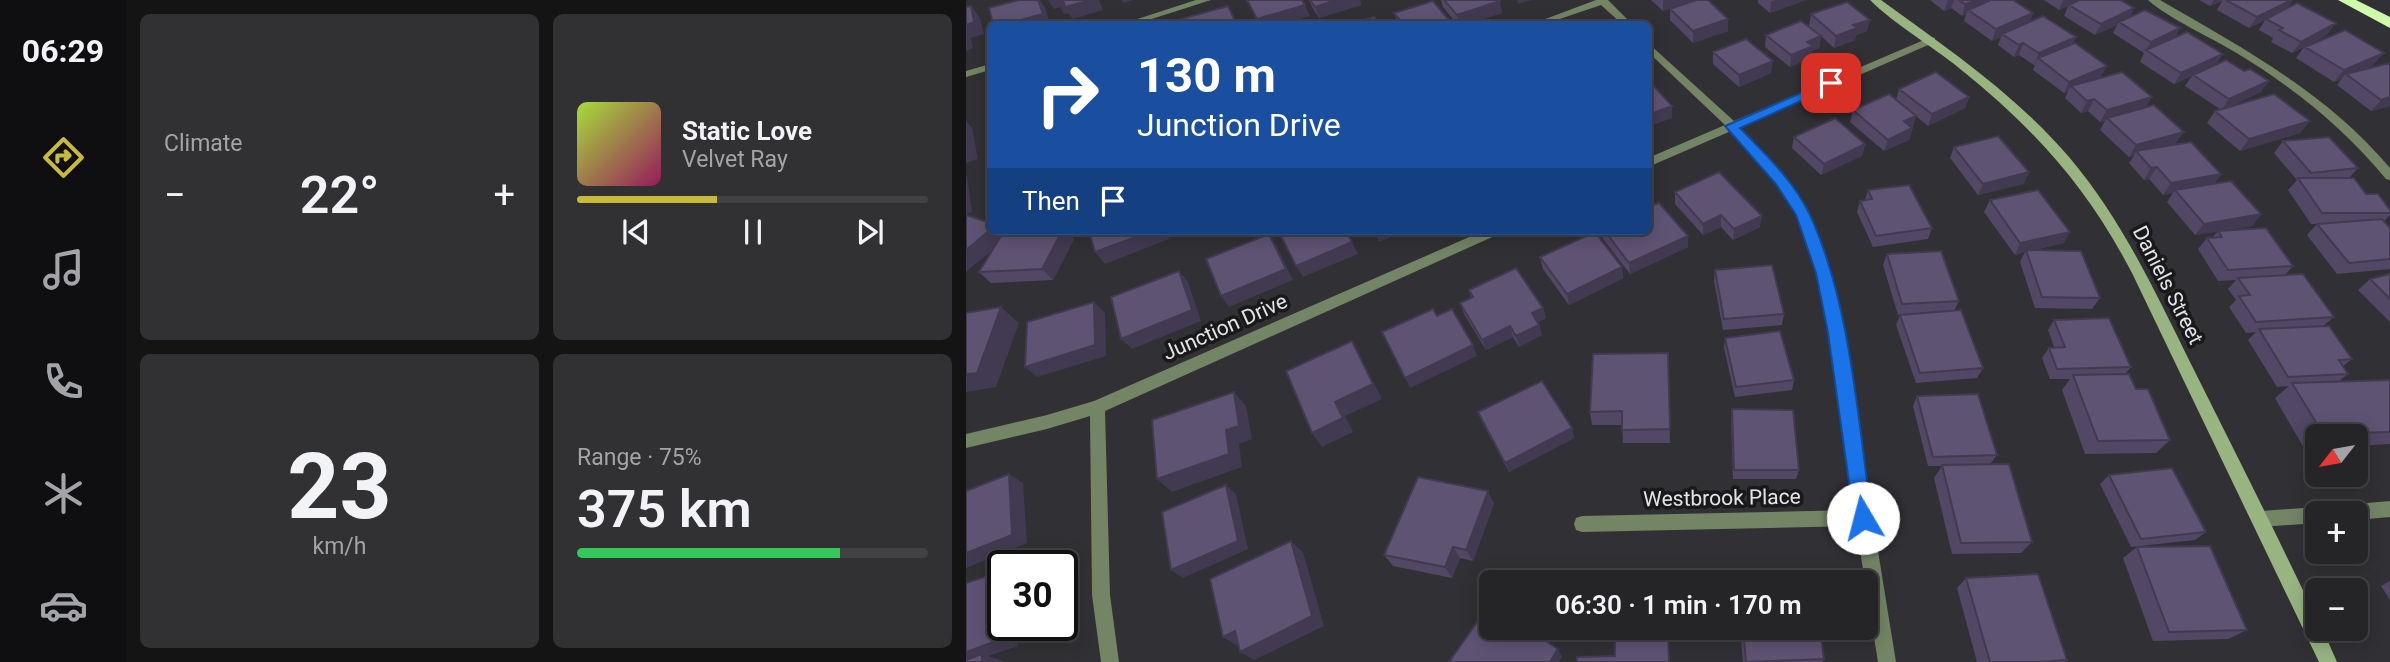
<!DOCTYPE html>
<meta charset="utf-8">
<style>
body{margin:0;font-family:Roboto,sans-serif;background:#313033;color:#f1f3f6;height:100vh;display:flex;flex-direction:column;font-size:26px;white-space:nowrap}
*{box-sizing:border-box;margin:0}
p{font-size:23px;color:#a3a4a7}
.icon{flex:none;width:38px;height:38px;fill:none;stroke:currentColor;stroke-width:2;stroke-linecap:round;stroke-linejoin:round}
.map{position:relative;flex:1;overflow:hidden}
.details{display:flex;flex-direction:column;gap:14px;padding:14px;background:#141415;width:840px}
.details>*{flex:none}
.banner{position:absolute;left:21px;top:21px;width:665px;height:214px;border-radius:10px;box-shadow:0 4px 18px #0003,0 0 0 2px #424144;background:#1a4fa0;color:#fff;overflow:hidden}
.needle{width:46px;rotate:239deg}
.buttons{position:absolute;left:1339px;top:424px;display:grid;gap:14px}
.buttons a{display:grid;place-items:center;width:63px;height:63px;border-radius:10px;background:#252427;box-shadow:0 4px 18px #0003,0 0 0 2px #424144;font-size:35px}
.speed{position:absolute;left:21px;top:550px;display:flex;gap:14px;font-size:35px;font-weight:700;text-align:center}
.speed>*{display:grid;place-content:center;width:91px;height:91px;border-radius:50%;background:#252427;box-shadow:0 4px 18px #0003,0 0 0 2px #424144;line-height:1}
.speed .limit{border:4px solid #111;border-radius:10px;background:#fff;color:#111}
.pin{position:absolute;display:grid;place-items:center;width:60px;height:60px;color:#fff;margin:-30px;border-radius:14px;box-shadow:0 4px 10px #0006}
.me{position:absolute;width:77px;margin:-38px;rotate:352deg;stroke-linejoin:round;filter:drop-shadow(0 0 5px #0008)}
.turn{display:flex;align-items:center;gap:24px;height:147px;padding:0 35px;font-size:32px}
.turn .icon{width:91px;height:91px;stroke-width:2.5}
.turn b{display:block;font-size:49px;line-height:60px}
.then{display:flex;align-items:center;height:66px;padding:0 35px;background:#0003;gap:14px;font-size:26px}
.big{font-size:52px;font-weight:600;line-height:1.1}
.details .tile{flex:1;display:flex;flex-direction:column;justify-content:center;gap:10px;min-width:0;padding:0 24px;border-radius:10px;background:#313033}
.details .dial{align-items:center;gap:0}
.dial b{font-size:91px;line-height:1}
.song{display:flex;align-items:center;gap:21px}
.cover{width:84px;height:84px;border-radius:10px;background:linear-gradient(135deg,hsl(80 70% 55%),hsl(330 70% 35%))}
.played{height:7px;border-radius:4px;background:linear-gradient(90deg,#c9ba3a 40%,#424144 40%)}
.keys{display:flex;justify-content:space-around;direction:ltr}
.heat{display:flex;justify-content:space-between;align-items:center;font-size:38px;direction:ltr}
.charge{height:10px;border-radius:5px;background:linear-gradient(90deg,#34c759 75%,#424144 0)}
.details .tiles{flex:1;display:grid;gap:14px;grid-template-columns:repeat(2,1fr)}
.trip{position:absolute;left:513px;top:570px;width:399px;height:70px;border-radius:10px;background:#252427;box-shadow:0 4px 18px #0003,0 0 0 2px #424144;font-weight:600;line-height:70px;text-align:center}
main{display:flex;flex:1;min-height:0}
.menu{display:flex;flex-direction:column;width:126px;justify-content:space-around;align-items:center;background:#0f0e10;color:#a3a4a7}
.menu .icon{width:49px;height:49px}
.menu .current{color:#c9ba3a}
.menu b{font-size:32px;color:#f1f3f6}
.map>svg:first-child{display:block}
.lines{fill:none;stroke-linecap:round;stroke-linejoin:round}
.street{fill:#738565;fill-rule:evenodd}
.secondary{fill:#98b481;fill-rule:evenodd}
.highway{fill:#cffaaa;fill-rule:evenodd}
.wall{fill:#524764}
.shaded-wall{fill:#423a51}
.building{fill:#5f5374;stroke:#423a51;stroke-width:2}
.route{fill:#1a73e8;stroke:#114b97;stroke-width:2}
.labels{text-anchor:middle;stroke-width:7;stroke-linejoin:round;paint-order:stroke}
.street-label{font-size:21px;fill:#e4e4e6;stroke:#19181a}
</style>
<main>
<nav class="menu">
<b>06:29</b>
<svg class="icon current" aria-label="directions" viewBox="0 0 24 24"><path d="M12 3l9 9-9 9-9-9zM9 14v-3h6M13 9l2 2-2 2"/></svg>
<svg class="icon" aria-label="music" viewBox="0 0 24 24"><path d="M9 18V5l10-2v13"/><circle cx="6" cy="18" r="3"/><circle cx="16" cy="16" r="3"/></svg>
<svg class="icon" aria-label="phone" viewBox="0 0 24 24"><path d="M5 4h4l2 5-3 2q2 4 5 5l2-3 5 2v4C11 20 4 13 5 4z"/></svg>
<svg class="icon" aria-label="climate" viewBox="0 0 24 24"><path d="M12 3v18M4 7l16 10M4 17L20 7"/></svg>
<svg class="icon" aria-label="car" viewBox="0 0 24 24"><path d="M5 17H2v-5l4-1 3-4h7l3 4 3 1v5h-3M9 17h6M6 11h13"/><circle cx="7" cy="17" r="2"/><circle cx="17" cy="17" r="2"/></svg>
</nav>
<section class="details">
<div class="tiles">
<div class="tile"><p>Climate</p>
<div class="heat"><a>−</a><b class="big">22°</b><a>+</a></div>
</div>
<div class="tile">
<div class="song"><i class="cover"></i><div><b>Static Love</b><p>Velvet Ray</p></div></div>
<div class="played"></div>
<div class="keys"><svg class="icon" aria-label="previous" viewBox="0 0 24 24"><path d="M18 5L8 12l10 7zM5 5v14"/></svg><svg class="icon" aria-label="pause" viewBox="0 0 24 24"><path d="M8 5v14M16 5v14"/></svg><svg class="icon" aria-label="next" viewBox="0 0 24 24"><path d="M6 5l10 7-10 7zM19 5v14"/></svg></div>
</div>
<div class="tile dial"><b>23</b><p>km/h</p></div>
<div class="tile"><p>Range · 75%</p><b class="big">375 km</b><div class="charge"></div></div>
</div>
</section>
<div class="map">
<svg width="1424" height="662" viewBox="0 0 1424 662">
<rect width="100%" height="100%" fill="#313034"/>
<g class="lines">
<path class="street" d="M230,0H245L170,24H156Z
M630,0H642L666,24H656L635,5L579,24H566Z
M1182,0H1194C1277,48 1361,93 1424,168V180L1420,179C1377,127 1327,87 1269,52C1244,37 1202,18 1182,0Z
M965,37L969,38V42L774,127C825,180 851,221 870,292L930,662H912L890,526L616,532L610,530L608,524L610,518L616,516L888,510C883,475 877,439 873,404C865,340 859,275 831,216C815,184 790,157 765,131L682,167V158L759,125L682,52V43L768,121Z
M24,64V70L0,77V71Z
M517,231H535L533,234L139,411L144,595L153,662H135L126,595L124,416L81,429L0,448V434L81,415L128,401Z
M1424,501V517L1390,520V513H1370L1372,508L1378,505Z
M1351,507L1358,513H1351V523L1295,527L1289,525L1287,519L1289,513L1295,511Z"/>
<path class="secondary" d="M904,0H915C981,48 1050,95 1103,157C1154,217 1187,287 1222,358C1259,432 1297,507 1333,582L1351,619V628H1356L1371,662H1353L1166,273C1121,187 1069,129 993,68C966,46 928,24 904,0Z"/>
<path class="highway" d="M1372,0H1390L1424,17V28Z"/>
</g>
<path class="wall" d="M343,0H394L395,5L353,18L346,7Z
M475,0H533L536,13L501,24H491L477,7Z
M685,0H727L697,11Z
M792,0H840L804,13L792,3Z
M964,0H1022V1L1067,13L1064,22L1110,37L1106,45L1135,78L1180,107L1210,143L1201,146L1255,174L1248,184L1295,214L1286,226L1258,230L1327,266L1319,275L1368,317L1357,326L1386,359L1377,366L1382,374L1372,382L1424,380V444L1390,446V436H1351V447L1338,448L1309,398L1323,386L1311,387L1282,340L1290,332L1280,333L1263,307L1270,300L1262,289L1270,280L1252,281L1232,249L1241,238H1246L1252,231L1229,235L1201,202L1207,193L1197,195L1183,179L1178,180L1163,163L1168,156L1163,157L1134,130L1139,121L1134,122L1122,111L1115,113L1099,98L1102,91L1098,93L1067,70L1069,65H1068L1053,55L1048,57L1032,45L1035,37L1026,41L998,21L1000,14L996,16L985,8L978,11Z
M1078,0H1158L1157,1L1164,17L1209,38L1295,92L1264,106L1344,121L1334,133L1274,151L1241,123L1249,111L1254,109L1219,86L1226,76L1208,84L1174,62L1178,53L1147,33L1151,25L1129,35L1098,16L1102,6L1093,10Z
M1233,0H1327L1321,8L1361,35L1341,46L1408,64L1397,70L1424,63V106L1405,111L1371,85L1376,78L1368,82L1330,58L1338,47L1326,53L1305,42L1307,38L1293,30L1299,20L1283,28L1251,10L1256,1L1244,6Z
M704,9L762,31L727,43L704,20Z
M428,13L483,20L484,24H432Z
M845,14L901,31L890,35L889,40L868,48L855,36L853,48L846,51L845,58L824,67L799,47L800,35L851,33L843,26Z
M747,52L805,73L773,87L747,64Z
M933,89L1003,97L999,108L962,126L950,116L943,140L918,151L884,122L887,110L930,100Z
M828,137L899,144L896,156L855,175L826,148Z
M1317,141L1392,168L1383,178L1400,194L1424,210V215L1418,221L1424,228V269L1371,274L1341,235L1351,224H1345L1322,190L1331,180L1308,153Z
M988,147L1063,172L1057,184L1012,195L984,158Z
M902,190L966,228L962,239L907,247L891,212L894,201L899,200Z
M709,192L794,227L767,240L755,227L737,235L709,204Z
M1024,200L1098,243L1067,250L1134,298L1126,309L1069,308L1054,262L1059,252L1049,255L1018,212Z
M24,231H36L37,232L108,239L87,280L25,283L13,272L27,249Z
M636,231H682L722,247L664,274L637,239Z
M921,254L993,301L988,311L1017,368L1011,378L950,383L930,325L934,315H932L917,265Z
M574,257L656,267L657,278L603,305L577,269Z
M749,270L818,314L816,325L757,330L748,281Z
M1424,274V322L1392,290L1404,279Z
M503,290L577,308L580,318L572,322L576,335L553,347L547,337L520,350L498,314L494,303L505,298Z
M1088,320L1165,367L1159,374L1204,440L1190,453L1119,454L1096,390L1104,379H1084L1076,358L1083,348L1088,347L1082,330Z
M759,338L828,380L826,390L769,397L758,348Z
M702,353L704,443H657L656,425H626L624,412Z
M951,396L1031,455L1024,464L991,465L1066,542L1055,553L986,554L968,478L976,466H962L947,406Z
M766,409L833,470L830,479H767L765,419Z
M512,412L606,428L608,438L543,472L516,422Z
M1143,475L1240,532L1229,540L1165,547L1134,484Z
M528,503L507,561L494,558L486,578L427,566L418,555Z
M1171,547L1281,630L1262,639L1187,641L1157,558Z
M1000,578L1101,660L1098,662H1011L991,588Z
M1424,581V600L1415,586Z
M774,628H854L858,659L856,662H777Z"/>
<path class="shaded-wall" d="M72,0H74L79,7L84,24H40Z
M82,0H133L137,10L107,19L102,13L98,14L94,7L88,9Z
M155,0H167L157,3Z
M370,0H394L395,5L353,18L349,7Z
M551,0H566L552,4Z
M697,0H727L697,11Z
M810,0H840L804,13L805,2Z
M982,0H988L985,8L978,11Z
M1012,0H1022L1020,7L1002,10L1000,14L996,16L999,4Z
M1097,0H1119L1103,5L1102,6L1093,10Z
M1248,0H1257L1244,6Z
M1325,0H1327L1320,10L1300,19L1299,20L1283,28L1291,17Z
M534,1L536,13L501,24H493L491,15Z
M339,5L344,16L317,24H294L291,19Z
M5,6L14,18L18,34L5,38L7,48L0,51V25Z
M1168,8L1163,20L1153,22L1151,25L1129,35L1135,24Z
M1067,13L1063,25L1036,34L1035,37L1026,41L1030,29Z
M762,19V31L727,43V31Z
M483,20L484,24H470Z
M904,20L901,31L890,35L889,40L868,48L870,36L887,25Z
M1370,23L1361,35L1326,53L1335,42Z
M1214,28L1208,40L1180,50L1185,42Z
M855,36L853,48L846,51L845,58L824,67L825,55L841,42Z
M1110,37L1104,49L1072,58L1068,65L1073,53Z
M1057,43L1053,55L1048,57L1053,45Z
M1418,53L1408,64L1383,76L1380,74L1376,78L1368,82L1378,70Z
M1257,54L1249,66L1227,75L1226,76L1208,84L1215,73Z
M807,61L805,73L773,87V75Z
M1141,66L1135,77L1105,86L1102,91L1098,93L1103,82Z
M1303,81L1295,92L1255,111L1263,99Z
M1003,97L999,108L962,126L966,114Z
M1186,97L1179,109L1141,118L1139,121L1134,122L1141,110Z
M1424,97V106L1405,111L1415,100Z
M1128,99L1122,111L1115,113L1121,101Z
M706,106V118L682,127V115Z
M950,116L946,128L938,121Z
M0,121L6,128L12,159L0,163Z
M1344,121L1334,133L1274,151L1283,139Z
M946,128L943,140L918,151L922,140Z
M1218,132L1210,143L1173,154L1170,151L1168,156L1163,157L1170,145Z
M899,144L896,156L855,175L858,164Z
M1191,167L1183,179L1178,180L1185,168Z
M1063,172L1057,184L1012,195L1017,184Z
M1255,174L1246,186L1209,190L1207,193L1197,195L1205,183Z
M0,176L1,177L6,212L0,214Z
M1295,214L1286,226L1229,235L1238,224Z
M755,215V227L737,235V224Z
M796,216L794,227L767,240L768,229Z
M24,230V231H36L42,237L0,272V250Z
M96,231H100L108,239L87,280L76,269Z
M186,231H200L203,239L139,264L129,252Z
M408,231H440L413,242Z
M1104,232L1098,243L1061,252L1060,250L1059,252L1049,255L1054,243Z
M303,234L310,245L327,280L263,307L255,296Z
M722,236V247L664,274L663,263Z
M386,242L392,254L337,277L330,266Z
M656,267L657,278L603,305L601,294Z
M213,271L222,282L235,321L166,349L155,339Z
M128,302L139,313L140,356L71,377L59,367Z
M35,307L53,323L30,387L0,392V374Z
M577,308L580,318L568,324L566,313Z
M573,325L576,335L553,347L550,336Z
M544,326L547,337L520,350L516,340Z
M386,341L416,399L379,416L387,432L356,447L346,433L369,402Z
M507,345L511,356L444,388L439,378Z
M268,392L280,406L286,439L273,444L276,467L206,492L191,479L260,430Z
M606,428L608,438L543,472L539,463Z
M43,474L57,483L61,543L0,568V553Z
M260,485L270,494L282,549L217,578L205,570Z
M522,491L528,503L507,561L500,550Z
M325,541L337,552L358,626L288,660L274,652Z
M487,547L494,558L486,578L479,567Z
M37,625H54L52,646L22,656L40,662H0V652Z
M269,631L272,646L257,637Z
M592,649L596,657L593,662H584Z"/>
<path class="building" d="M53,0H72L77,14L40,24H27L23,8Z
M90,0H125L99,7L97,0L90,2Z
M281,0H336L339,5L291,19Z
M344,0H370L349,7Z
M478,0H533L534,1L491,15Z
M730,0H742L762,19L727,31L704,9Z
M993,0H1012L999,4Z
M1025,0H1047L1067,13L1030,29L1002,10Z
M1113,0H1154L1168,8L1135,24L1103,5Z
M1260,0H1325L1291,17Z
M467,1L483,20L470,24H437L428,13Z
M881,2L904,20L887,25L891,28L870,36L845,14Z
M1331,3L1370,23L1335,42L1313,30L1317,28L1300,19Z
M5,6L8,22L0,25V7Z
M262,6L270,23L267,24H218L215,19Z
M1179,10L1214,28L1185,42L1153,22Z
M1077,16L1110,37L1073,53L1057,43L1053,45L1036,34Z
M408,17L414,24H386Z
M205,21L207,24H192Z
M835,21L855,36L841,42L847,46L825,55L800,35Z
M1379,30L1418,53L1378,70L1339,47Z
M1221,32L1257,54L1215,73L1180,50Z
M780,39L807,61L773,75L747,52Z
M1109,43L1141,66L1103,82L1072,58Z
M1260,60L1278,71L1284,69L1303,81L1263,99L1227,75Z
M1424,63V97L1415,100L1380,74Z
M970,72L1003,97L966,114L933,89Z
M1156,72L1186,97L1141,110L1128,99L1121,101L1105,86Z
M682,83H685L706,106L682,115Z
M923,94L950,116L938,121L946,128L922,140L887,110Z
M1308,94L1344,121L1283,139L1249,111Z
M1188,105L1218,132L1170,145L1141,118Z
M869,118L899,144L858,164L828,137Z
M1032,136L1063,172L1017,184L988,147Z
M1363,137L1392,168L1345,173L1317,141Z
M1225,142L1255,174L1205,183L1191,167L1185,168L1170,151Z
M753,172L796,216L768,229L755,215L737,224L709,192Z
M1332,178H1388L1400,194H1412L1424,210V213H1356Z
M1265,181L1295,214L1238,224L1209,190Z
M943,185L966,228L910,236L894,201L906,199L902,190Z
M1072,190L1104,232L1054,243L1024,200Z
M693,203L722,236L663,263L639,231H682V207Z
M0,215L24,223V230L0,250Z
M1416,219L1424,228V259L1383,263L1351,224Z
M1300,228L1327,266L1262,270L1241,238L1256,237L1252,231Z
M38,231H96L76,269L13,272Z
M123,231H186L129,252Z
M321,231H380L386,242L330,266L314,234Z
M629,232L656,267L601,294L574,257Z
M303,234L320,269L255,296L240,259Z
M1060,250L1115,251L1134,298L1076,297Z
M975,251L993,301L936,304L921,254Z
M806,265L818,314L758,319L749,270Z
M550,268L577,308L566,313L573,325L550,336L544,326L516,340L494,303L507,297L503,290Z
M213,271L226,310L155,339L145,297Z
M1337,274L1368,317L1290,322L1273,296L1284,295L1272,278Z
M1424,274V299L1404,279Z
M128,302L129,345L59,367L61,322Z
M35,307L11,373L0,374V313Z
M467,309L471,316L486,309L507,345L439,378L416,332Z
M995,310L1017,368L954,373L934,315Z
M1143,318L1165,367L1091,369L1083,348L1099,347L1088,320Z
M1363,326L1386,359L1373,360L1382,374L1322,377L1293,329Z
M814,331L828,380L770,387L759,338Z
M386,341L407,384L369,402L377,418L346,433L320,371Z
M702,353L704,429L656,430V411L624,412L627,354Z
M1163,374L1170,389H1182L1204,440L1132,441L1107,375Z
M1424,380V432L1357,434L1326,383Z
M576,381L606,428L539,463L512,412Z
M268,392L273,426L260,430L263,454L191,479L186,420Z
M1012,394L1031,455L967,457L951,396Z
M766,409L827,410L833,470H768Z
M1043,464L1066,542L995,543L976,465Z
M1206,468L1240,532L1175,539L1143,475Z
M43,474L46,535L0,553V491Z
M452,477L522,491L500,550L487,547L479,567L418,555Z
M260,485L272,541L205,570L196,512Z
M325,541L346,616L274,652L269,631L257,637L244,579Z
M1244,546L1281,630L1203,632L1171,547Z
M37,571V625L36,639L0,652V583Z
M846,574L847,583H773V576Z
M1072,574L1101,660L1073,662H1024L1000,578Z
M523,605L525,606V628H560L592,649L584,662H483Z
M702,628L703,662H611V657L649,656V630Z
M777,628H854L858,659L780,662Z
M16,654V662H0V660Z"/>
<path class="route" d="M865,80L871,83L869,86L774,128C799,154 828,181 844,215C885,304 892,422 906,518L903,525L897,527L890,525L888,518L862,333L850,273L830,215L810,184L759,126Z"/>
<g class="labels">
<g class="street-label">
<text transform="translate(1202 285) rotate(63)" y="7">Daniels Street</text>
<text transform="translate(259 327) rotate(-24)" y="7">Junction Drive</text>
<text transform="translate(756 498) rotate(-1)" y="7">Westbrook Place</text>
</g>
</g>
</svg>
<div class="buttons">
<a><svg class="needle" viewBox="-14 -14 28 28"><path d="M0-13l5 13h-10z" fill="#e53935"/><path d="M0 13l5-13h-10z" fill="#a3a4a7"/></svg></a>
<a>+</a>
<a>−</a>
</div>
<div class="speed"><div class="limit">30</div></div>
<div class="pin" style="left:865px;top:83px;background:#d93025"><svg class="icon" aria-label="arrive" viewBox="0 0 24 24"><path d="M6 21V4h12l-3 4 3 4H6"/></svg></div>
<svg class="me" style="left:897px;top:518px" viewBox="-20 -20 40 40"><circle r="19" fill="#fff"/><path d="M0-13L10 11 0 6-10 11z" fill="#1a73e8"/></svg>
<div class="trip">06:30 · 1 min · 170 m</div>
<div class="banner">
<div class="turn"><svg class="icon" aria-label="right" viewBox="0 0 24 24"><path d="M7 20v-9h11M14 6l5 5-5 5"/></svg><div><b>130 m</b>Junction Drive</div></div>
<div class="then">Then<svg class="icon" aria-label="arrive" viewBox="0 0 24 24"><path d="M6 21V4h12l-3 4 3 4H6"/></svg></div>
</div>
</div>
</main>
